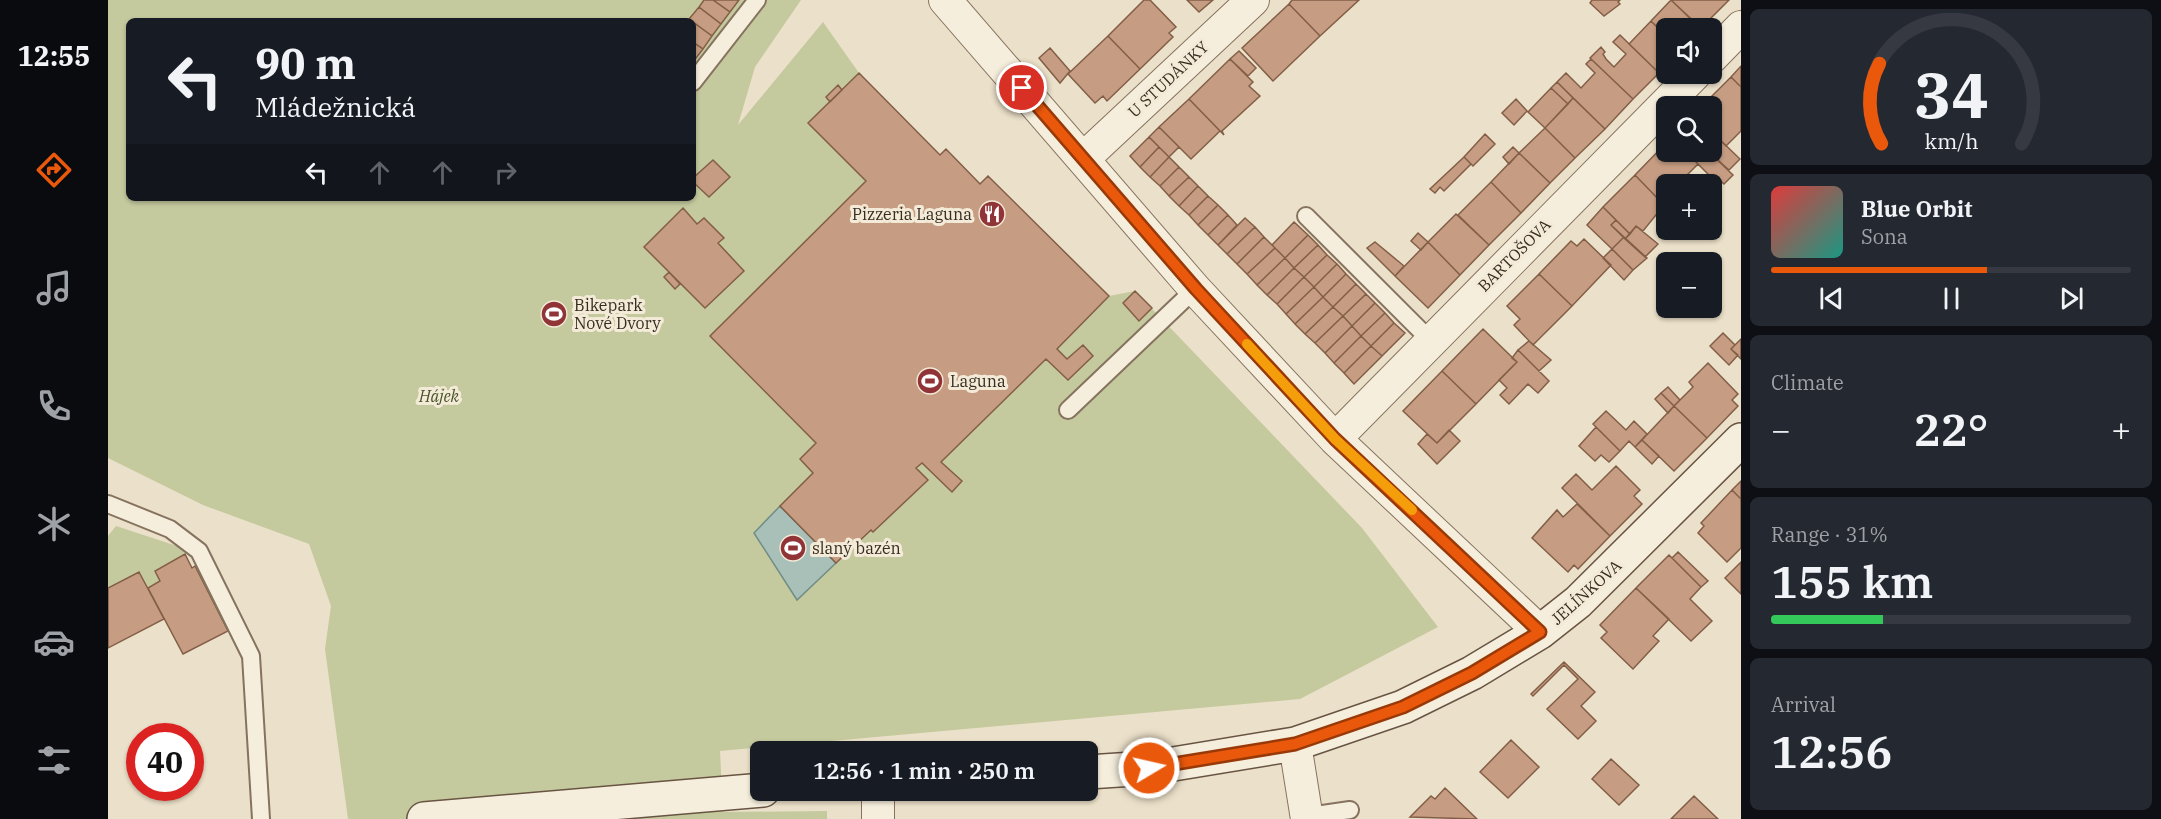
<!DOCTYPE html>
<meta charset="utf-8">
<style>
body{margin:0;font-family:"IBM Plex Serif",serif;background:#242831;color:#f1f3f6;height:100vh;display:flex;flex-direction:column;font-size:22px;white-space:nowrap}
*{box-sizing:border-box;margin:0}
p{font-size:20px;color:#9ea1a6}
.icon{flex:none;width:33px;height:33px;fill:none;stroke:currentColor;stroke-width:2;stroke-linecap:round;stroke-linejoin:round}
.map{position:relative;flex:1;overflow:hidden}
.panel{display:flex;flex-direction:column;gap:9px;padding:9px;background:#0d0f14;width:420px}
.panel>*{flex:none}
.top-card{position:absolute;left:18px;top:18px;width:570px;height:183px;border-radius:9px;box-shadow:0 2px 4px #0004;background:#171b24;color:#f1f3f6;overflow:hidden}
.fabs{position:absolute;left:1548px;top:18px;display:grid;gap:12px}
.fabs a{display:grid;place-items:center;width:66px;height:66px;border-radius:9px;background:#171b24;box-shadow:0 2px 4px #0004;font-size:30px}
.speed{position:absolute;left:18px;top:723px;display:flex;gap:12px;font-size:30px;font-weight:700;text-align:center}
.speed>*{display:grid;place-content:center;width:78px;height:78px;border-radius:50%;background:#171b24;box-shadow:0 2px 4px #0004;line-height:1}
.speed .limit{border:9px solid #d22;background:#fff;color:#111}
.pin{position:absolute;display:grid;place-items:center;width:51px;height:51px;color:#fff;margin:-26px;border:3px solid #fff;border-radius:50%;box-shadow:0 2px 6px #0007}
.me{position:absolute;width:66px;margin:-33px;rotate:81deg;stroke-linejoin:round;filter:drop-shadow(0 0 4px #0008)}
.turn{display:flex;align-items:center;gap:21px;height:126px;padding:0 30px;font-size:27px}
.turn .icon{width:78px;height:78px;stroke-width:2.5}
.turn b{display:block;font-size:42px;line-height:51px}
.lanes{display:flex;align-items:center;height:57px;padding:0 30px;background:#0003;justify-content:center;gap:30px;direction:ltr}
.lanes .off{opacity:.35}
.big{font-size:45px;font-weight:600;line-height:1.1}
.panel .widget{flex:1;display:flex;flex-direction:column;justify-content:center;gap:9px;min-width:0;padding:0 21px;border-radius:9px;background:#242831}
.panel .dial{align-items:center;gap:0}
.dial svg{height:156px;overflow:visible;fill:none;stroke:#363941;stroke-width:7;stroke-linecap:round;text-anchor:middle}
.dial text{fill:#f1f3f6;stroke:none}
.song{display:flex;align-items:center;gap:18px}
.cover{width:72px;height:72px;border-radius:9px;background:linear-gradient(135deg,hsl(0 70% 55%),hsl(170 70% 35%))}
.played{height:6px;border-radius:3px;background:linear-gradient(90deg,#ea580c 60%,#363941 60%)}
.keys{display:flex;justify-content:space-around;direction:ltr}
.heat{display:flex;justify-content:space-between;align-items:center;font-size:33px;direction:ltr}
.charge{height:9px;border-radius:4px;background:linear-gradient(90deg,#34c759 31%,#363941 0)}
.trip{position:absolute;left:642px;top:741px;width:348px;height:60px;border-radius:9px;background:#171b24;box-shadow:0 2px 4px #0004;font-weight:600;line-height:60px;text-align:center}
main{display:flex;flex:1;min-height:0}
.dock{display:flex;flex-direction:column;width:108px;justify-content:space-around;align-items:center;background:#090b0e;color:#9ea1a6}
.dock .icon{width:42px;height:42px}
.dock .current{color:#ea580c}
.dock b{font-size:27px;color:#f1f3f6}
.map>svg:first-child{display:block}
.green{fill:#c5c99e;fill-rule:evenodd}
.water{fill:#a9c0b9;stroke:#708e86;stroke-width:1.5}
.building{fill:#c69d82;stroke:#835e47;stroke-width:1.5}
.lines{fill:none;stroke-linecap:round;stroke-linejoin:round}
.lane-casing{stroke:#86735f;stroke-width:20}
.street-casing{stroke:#86735f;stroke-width:34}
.secondary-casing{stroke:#685442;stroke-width:36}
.lane{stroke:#f6eedc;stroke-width:16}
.street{stroke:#f6eedc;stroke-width:32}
.secondary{stroke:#f6eedc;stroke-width:33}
.route-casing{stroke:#983908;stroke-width:15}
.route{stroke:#ea580c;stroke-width:10}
.slow{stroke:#f59e0b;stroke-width:10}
.labels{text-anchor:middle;stroke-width:6;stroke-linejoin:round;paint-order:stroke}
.street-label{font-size:16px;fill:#382c21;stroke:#f3ebd8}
.poi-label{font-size:16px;fill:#382c21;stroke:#f3ebd8;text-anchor:start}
.park-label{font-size:16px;font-style:italic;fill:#49532a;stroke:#f3ebd8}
</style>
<main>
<nav class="dock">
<b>12:55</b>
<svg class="icon current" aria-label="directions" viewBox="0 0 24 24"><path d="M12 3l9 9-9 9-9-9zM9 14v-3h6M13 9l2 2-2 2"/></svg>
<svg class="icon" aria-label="music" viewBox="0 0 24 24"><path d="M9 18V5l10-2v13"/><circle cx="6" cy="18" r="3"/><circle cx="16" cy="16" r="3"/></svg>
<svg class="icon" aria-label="phone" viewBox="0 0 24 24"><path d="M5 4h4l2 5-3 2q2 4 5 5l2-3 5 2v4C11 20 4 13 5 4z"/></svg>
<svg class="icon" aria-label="climate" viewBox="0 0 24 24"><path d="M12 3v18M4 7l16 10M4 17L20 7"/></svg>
<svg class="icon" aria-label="car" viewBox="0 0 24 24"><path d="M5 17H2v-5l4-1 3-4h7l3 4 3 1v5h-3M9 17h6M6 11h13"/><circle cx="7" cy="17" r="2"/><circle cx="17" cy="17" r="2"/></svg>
<svg class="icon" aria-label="filters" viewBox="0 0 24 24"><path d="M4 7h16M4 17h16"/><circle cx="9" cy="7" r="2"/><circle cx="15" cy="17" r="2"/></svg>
</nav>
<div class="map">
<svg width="1633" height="819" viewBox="0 0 1633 819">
<rect width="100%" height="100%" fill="#ebe0c9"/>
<path class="green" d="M0,0H693L647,67L630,125L715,22L751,73L832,155L838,149L872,183L880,176L1001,296L1027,291L1254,528L1330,627L1192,699L612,751L615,812L719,811V819H240L217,649L223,606L201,544L95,505L0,458ZM21,21H585V198H21Z
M8,526L72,547L77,554L48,570L52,581L40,588L31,572L0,588V536Z"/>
<path class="water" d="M672,506L728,563L689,600L646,533Z"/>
<path class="building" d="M596,0H605L622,12L613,24L591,7Z
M605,0H631L622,12Z
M1036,0H1042L1068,27L1061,33L1065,37L1032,69L1000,36Z
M1079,0H1105L1091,12Z
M1184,0H1251L1212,36L1181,4Z
M1484,0H1512L1510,2L1512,4L1496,16L1482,3Z
M1563,0L1592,28H1558V36L1543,21Z
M1563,0H1621L1593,28Z
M1181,4L1212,36L1165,81L1134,48Z
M591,7L613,24L604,36L581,19Z
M1543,21L1558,36V65L1551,73L1521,44Z
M585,22L604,36L595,49L585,42Z
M1512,35L1551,73L1525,99L1482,58L1493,47L1497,52L1495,54L1498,59L1506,67L1518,54L1505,42Z
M1000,36L1032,69L999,101L995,96L987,103L960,74Z
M585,42L595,49L585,62Z
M942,48L962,71L952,83L931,58Z
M1131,51L1148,68L1140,76L1122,59Z
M1122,59L1145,82L1141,86L1152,96L1114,131L1116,135L1081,99Z
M1483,59L1525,99L1497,129L1449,82L1458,73L1473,88L1487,73L1478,64Z
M1633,66V87L1623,77Z
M751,73L832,155L838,149L872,184L880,176L1001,296L949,349L959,359L975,345L985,356L960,380L938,359L833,462L854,481L844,492L814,463L808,468L820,480L765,532L763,530L728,563L672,506L705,473L692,459L708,443L602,336L758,181L700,123Z
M1623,77L1633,87V131L1618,146L1606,134L1610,129L1604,122V106H1594Z
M1449,82L1465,98L1460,104L1443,88Z
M730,85L734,90L722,102L718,97Z
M1443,88L1460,104L1437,128L1420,112Z
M1465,98L1497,129L1467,158L1437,128Z
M1081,99L1112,131L1083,159L1051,127Z
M1408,99L1419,111L1406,125L1394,113Z
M1051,127L1071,147L1061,157L1041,137Z
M1437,128L1467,158L1442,183L1411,153Z
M1377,134L1387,144L1365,166L1356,157Z
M1606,134L1632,159L1621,170L1601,152H1604Z
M1041,137L1051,147L1032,167L1022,156Z
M1558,143V152H1567L1573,158L1579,152L1590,164L1570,184H1558L1556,205L1527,175Z
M1051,147L1061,157L1042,177L1032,167Z
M1405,147L1411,153L1401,164L1395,157Z
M1588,152H1601L1625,175L1616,184L1606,175L1604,178L1583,157Z
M1411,153L1442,183L1413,213L1383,182Z
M1061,157L1071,167L1052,186L1042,177Z
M1356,157L1363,164L1336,191L1332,187L1327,193L1322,189Z
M605,160L622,177L601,197L585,182V178Z
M1071,167L1081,177L1061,196L1052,186Z
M1527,175L1556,205L1535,231L1528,226L1522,234L1495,207Z
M1081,177L1090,186L1071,206L1061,196Z
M1383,182L1413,213L1381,245L1350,215Z
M1090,186L1100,196L1081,215L1071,206Z
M1100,196L1110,205L1090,225L1081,215Z
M1110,205L1120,215L1100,235L1090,225Z
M1495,207L1508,220L1503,225L1516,237L1504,249L1479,225Z
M575,208L589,224L596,218L616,238L610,243L636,271L597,308L536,247Z
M1348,214L1381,245L1352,275L1320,242Z
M1120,215L1129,225L1110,245L1100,235Z
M1137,218L1147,227L1119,254L1110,245Z
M1508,220L1522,234L1517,239L1503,225Z
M1186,222L1200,235L1177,258L1164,245Z
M1528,226L1550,244L1537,257L1517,239Z
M1147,227L1156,237L1129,264L1119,254Z
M1310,233L1320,242L1313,250L1303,241Z
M1200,235L1210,245L1186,268L1177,258Z
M1156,237L1167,248L1139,274L1129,264Z
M1516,237L1539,258L1525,270L1504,249Z
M1476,239L1503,265L1464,306L1431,274L1463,241L1469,246Z
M1267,242L1296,266L1287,276L1259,248Z
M1320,242L1352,275L1320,308L1287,276Z
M1210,245L1219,255L1196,277L1186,268Z
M1167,248L1177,258L1149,285L1139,274Z
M1504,249L1525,270L1516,280L1495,258Z
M1219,255L1229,264L1206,287L1196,277Z
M1177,258L1186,268L1159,295L1149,285Z
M1229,264L1238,274L1215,297L1206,287Z
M1186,268L1196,277L1169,304L1159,295Z
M561,272L572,284L567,289L556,277Z
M1238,274L1248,284L1225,307L1215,297Z
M1431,274L1464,306L1425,345L1406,325L1412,319L1399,306Z
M1196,277L1206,287L1178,314L1169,304Z
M1248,284L1258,294L1235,316L1225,307Z
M1206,287L1215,297L1187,324L1178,314Z
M1027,291L1044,308L1031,321L1015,303Z
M1258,294L1267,303L1244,326L1235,316Z
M1215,297L1225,307L1197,334L1187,324Z
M1267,303L1277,313L1253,336L1244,326Z
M1225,307L1235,316L1207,343L1197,334Z
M1277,313L1286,323L1263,346L1253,336Z
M1235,316L1244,326L1217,353L1207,343Z
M1286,323L1297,333L1274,356L1263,346Z
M1244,326L1253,336L1226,363L1217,353Z
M1375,329L1409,362L1368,404L1334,371Z
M1615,333L1627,345L1623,349L1630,355L1621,365L1602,346Z
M1253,336L1263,346L1236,373L1226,363Z
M1633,339V359L1623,349Z
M1421,341L1443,360L1431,371L1410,350Z
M1263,346L1274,356L1246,384L1236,373Z
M1410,350L1441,381L1430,393L1420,384L1401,404L1392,395L1399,388L1391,380L1409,362L1404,358Z
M1600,363L1630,394L1624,400L1630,406L1599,438L1566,406L1585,387L1581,382Z
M1334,371L1368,404L1329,443L1295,411Z
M1560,387L1572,400L1566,406L1553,393Z
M1553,393L1566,406L1560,413L1547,399Z
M1566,406L1599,438L1566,471L1534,440Z
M1498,411L1518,430L1526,421L1539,434L1527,447L1521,441L1512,451L1485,424Z
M1488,427L1512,451L1501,462L1493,455L1487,461L1471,446Z
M1341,430L1352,441L1329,464L1310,444L1319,434L1329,443Z
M1534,440L1551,456L1544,464L1527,447Z
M1508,466L1532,490L1526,496L1534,504L1502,536L1454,488L1468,474L1484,490Z
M1633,481V499L1624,490Z
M1624,490L1633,499V548L1619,562L1590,533L1596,526L1593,523Z
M1469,504L1502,536L1470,569L1466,565L1460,572L1424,538L1449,510L1455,517Z
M1570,552L1600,581L1593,587L1564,558Z
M77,554L84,568L87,566L120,631L75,654L40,588L52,581L47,571Z
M1561,555L1593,587L1582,599L1604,621L1583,641L1528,588Z
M1633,562V594L1617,578Z
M31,572L56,619L0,648V588Z
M1528,588L1561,619L1545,636L1551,641L1525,669L1493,638L1499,632L1492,625Z
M1456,662L1487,692L1473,706L1488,721L1470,739L1439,709L1470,679L1456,665L1425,696L1423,694Z
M1403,740L1431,767L1400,798L1372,772Z
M1503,759L1531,785L1511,805L1484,779Z
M1337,788L1369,819L1302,817L1323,796L1327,799Z
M1586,796L1610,819H1563Z"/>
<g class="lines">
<defs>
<path id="lane" d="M585,82L649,0
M1198,216L1322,340
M960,410L1087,289
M0,504L62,529L91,551L143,656L153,819
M1194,817L1242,810"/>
<path id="street" d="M837,0L1087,289L1227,439L1432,632
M1604,57L1633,27
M975,159L1145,0
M1227,439L1587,74
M1187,744L1199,819
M770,790V819"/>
<path id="secondary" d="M980,772L1041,768L1187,744L1295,707L1364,673L1432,632L1470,602L1633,440
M316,819L655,790"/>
</defs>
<use href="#lane" class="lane-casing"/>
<use href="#street" class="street-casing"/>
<use href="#secondary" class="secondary-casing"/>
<use href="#lane" class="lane"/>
<use href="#street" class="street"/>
<use href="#secondary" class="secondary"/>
</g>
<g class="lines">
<defs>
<path id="route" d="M914,88L1088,289L1227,439L1432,632L1364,673L1295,707L1187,744L1041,768"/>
</defs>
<use href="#route" class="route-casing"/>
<use href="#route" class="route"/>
<path class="slow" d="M1139,344L1227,439L1304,510"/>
</g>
<defs>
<symbol id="restaurant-disc" viewBox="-11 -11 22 22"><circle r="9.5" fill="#903437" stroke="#f3ebd8"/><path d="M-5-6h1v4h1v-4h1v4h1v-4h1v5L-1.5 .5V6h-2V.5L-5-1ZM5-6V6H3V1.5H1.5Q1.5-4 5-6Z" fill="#fff"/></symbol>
<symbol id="stadium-disc" viewBox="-11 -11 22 22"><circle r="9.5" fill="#903437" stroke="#f3ebd8"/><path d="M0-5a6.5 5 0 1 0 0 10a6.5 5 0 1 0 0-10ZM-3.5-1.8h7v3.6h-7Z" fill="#fff"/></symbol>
</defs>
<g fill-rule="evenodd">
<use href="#restaurant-disc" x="869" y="199" width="30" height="30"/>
<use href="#stadium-disc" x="431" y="299" width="30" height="30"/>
<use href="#stadium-disc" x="807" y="366" width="30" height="30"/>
<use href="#stadium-disc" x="670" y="533" width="30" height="30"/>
</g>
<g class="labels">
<g class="street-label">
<text transform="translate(1060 79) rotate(-43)" y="6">U STUDÁNKY</text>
<text transform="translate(1406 255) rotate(-45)" y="6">BARTOŠOVA</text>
<text transform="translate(1478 592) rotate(-42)" y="6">JELÍNKOVA</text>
</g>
<g class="poi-label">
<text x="864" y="220" text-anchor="end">Pizzeria Laguna</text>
<text x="466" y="311">Bikepark<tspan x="466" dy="18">Nové Dvory</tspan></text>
<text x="842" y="387">Laguna</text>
<text x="704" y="554">slaný bazén</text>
</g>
<g class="park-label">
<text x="331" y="402">Hájek</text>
</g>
</g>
</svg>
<div class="fabs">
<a><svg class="icon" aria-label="sound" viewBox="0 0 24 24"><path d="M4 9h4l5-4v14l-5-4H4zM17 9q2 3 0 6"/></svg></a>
<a><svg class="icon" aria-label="search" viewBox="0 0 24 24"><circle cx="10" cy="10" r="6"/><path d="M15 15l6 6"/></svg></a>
<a>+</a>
<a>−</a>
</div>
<div class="speed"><div class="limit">40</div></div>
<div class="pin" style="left:914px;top:88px;background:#d93025"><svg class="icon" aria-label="arrive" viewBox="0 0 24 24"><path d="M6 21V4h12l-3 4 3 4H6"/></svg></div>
<svg class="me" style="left:1041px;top:768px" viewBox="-20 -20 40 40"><circle r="17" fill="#ea580c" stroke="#fff" stroke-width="3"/><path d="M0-11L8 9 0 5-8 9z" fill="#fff"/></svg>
<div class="trip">12:56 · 1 min · 250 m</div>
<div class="top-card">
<div class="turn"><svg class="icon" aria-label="left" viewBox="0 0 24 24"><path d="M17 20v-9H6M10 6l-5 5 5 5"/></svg><div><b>90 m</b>Mládežnická</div></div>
<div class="lanes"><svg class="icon" aria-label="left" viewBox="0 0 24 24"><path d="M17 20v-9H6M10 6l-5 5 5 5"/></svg><svg class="icon off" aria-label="ahead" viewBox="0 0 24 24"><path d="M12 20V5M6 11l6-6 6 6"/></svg><svg class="icon off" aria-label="ahead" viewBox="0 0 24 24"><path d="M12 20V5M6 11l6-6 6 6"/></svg><svg class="icon off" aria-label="right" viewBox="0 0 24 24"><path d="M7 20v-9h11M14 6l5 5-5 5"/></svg></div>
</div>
</div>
<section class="panel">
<div class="widget dial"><svg viewBox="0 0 100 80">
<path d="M14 69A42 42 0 1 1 86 69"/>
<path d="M14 69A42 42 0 0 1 13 28" stroke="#ea580c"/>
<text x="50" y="56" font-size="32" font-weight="700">34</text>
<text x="50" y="72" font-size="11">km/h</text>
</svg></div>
<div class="widget">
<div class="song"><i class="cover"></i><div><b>Blue Orbit</b><p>Sona</p></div></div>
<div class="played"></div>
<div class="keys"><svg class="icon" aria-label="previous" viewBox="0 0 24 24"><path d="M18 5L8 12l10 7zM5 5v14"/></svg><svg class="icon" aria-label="pause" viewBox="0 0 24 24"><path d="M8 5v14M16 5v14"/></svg><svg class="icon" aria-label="next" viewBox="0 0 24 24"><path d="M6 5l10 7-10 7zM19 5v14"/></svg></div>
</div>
<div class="widget"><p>Climate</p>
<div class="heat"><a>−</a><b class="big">22°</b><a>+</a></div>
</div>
<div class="widget"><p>Range · 31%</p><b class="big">155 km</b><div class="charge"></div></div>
<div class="widget"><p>Arrival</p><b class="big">12:56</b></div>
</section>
</main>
